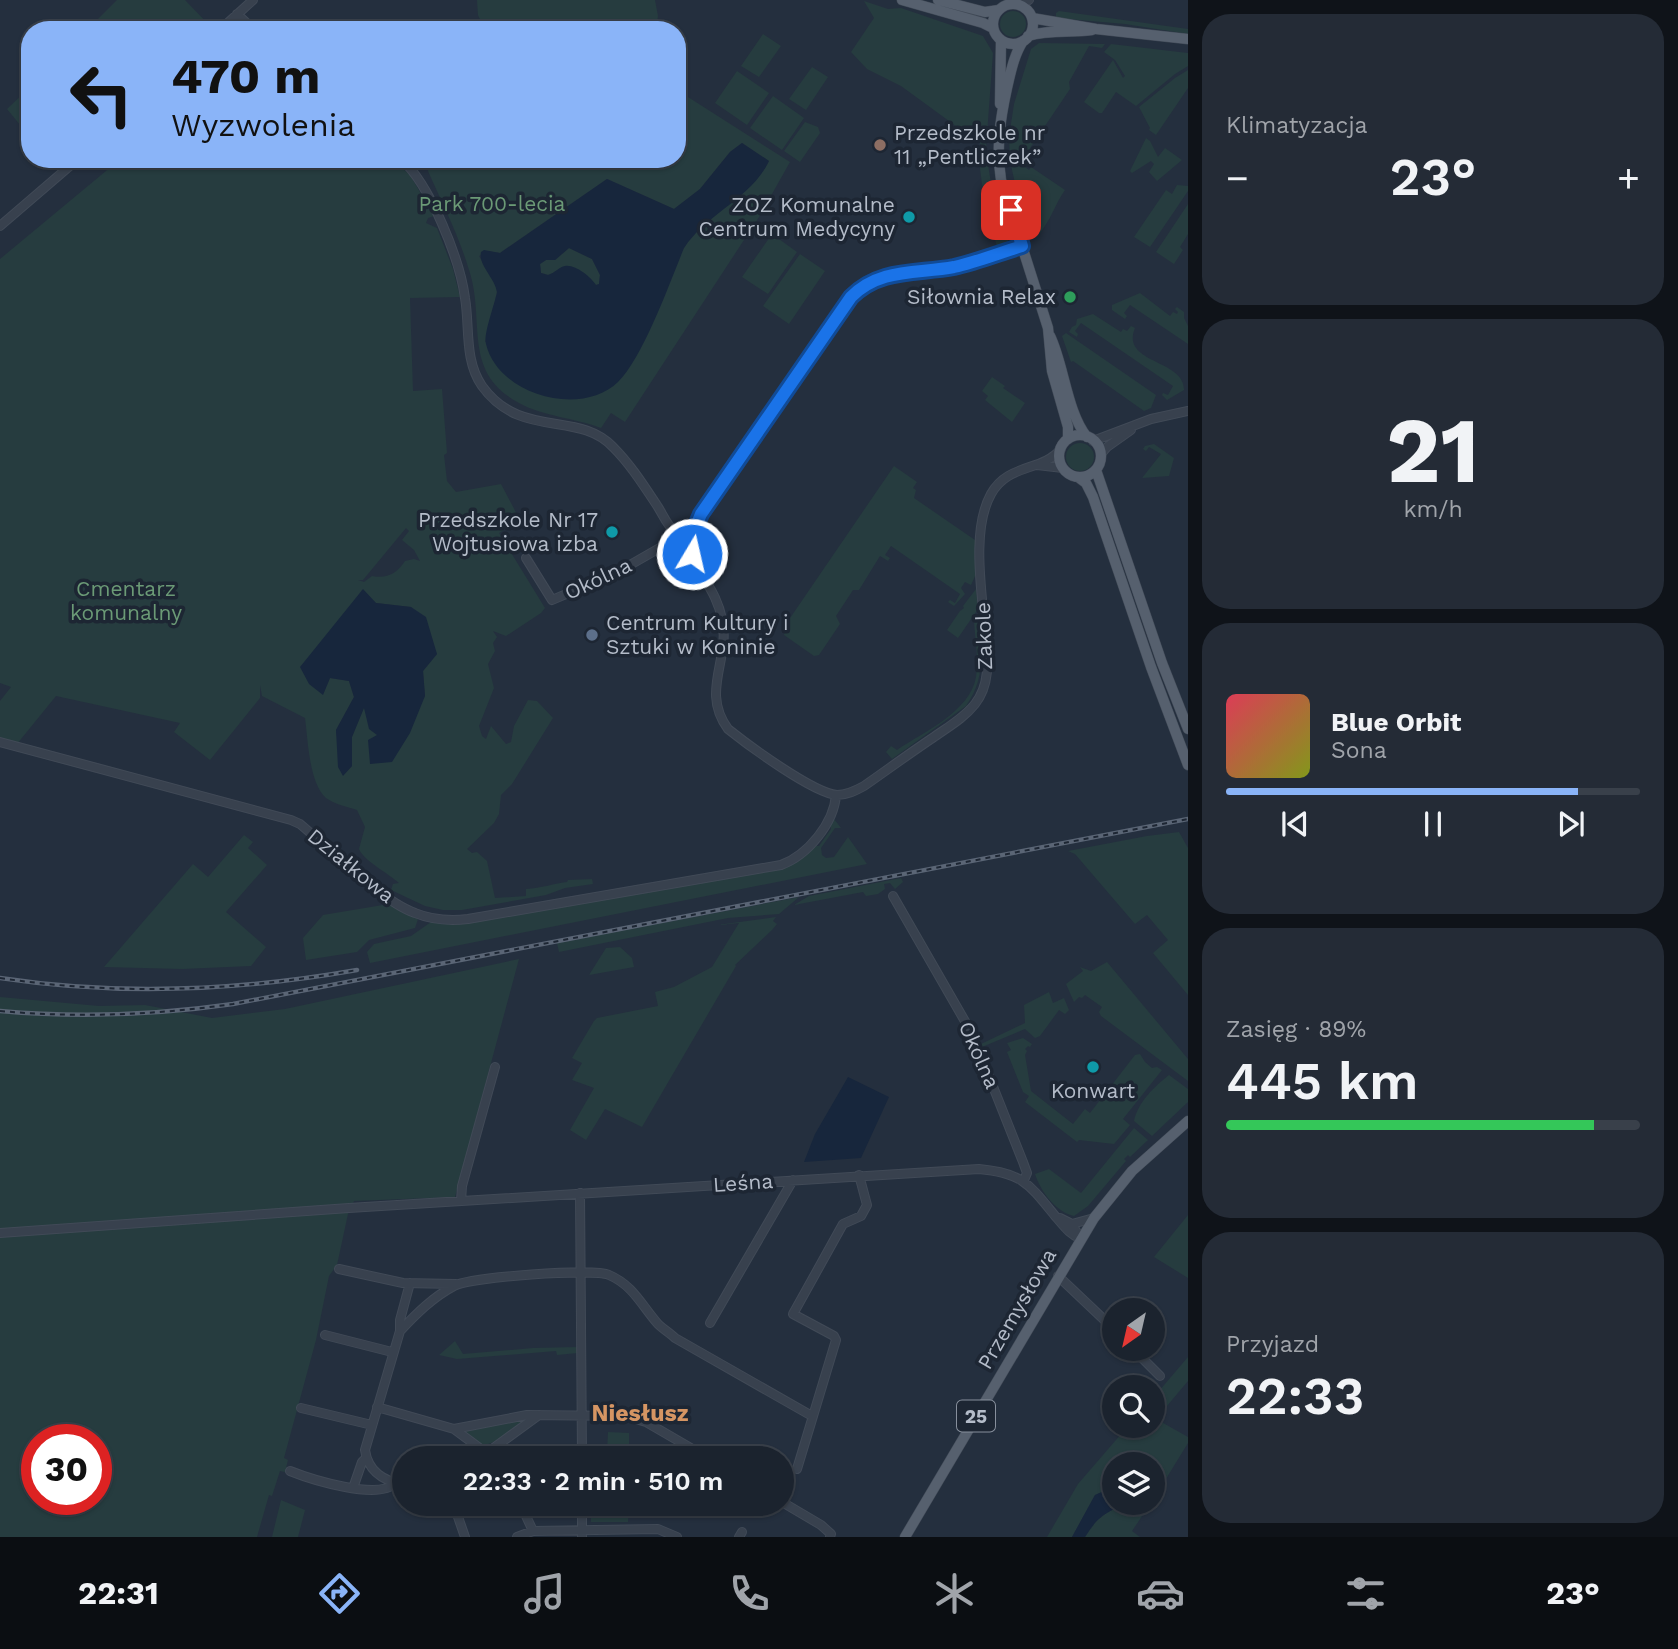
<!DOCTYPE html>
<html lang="pl">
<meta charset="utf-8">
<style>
body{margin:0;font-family:"Work Sans",sans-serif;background:#242b36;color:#f1f3f6;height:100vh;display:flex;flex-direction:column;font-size:26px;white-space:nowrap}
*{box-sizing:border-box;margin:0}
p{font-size:23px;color:#a0a4aa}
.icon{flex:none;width:38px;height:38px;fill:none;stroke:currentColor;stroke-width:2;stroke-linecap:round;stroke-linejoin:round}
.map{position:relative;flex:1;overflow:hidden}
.drawer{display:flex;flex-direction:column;gap:14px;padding:14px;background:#0f1319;width:490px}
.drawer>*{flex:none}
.guide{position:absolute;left:21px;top:21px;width:665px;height:147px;border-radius:28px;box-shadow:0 2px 5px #0004,0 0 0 2px #39404a;background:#8ab4f8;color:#111;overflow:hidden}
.needle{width:46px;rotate:214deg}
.fabs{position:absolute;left:1102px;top:1298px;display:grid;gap:14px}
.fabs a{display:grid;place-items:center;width:63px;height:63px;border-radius:50%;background:#1b232e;box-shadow:0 2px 5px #0004,0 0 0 2px #39404a;font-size:35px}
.speed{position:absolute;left:21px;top:1424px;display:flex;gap:14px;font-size:35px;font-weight:700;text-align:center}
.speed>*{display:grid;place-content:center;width:91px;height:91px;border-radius:50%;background:#1b232e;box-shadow:0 2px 5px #0004,0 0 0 2px #39404a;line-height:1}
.speed .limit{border:10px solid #d22;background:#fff;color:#111}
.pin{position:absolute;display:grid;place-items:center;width:60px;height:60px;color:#fff;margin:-30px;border-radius:14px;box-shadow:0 4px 10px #0006}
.me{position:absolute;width:77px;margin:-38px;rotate:9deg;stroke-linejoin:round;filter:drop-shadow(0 0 5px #0008)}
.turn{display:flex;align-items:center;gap:24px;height:147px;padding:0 35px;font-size:32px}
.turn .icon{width:91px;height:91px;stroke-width:2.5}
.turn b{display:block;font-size:49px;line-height:60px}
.big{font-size:52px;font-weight:600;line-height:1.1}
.drawer .widget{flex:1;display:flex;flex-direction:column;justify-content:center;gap:10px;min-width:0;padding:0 24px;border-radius:28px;background:#242b36}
.drawer .dial{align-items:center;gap:0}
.dial b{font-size:91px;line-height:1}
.song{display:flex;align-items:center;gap:21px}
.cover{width:84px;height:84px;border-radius:10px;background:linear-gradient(135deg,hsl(350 70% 55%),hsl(70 70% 35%))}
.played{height:7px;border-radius:4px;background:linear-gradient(90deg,#8ab4f8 85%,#39404a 85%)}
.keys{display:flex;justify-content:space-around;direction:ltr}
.heat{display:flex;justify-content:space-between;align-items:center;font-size:38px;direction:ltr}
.charge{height:10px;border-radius:5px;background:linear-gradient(90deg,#34c759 89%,#39404a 0)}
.trip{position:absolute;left:392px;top:1446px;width:402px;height:70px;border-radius:35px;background:#1b232e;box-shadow:0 2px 5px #0004,0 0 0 2px #39404a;font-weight:600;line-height:70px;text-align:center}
.menu{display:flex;height:112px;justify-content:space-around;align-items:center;background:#0b0e12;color:#a0a4aa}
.menu .icon{width:49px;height:49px}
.menu .selected{color:#8ab4f8}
.menu b{font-size:32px;color:#f1f3f6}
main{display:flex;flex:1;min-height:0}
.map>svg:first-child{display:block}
.green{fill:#263c3f;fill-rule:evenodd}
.water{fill:#17263c;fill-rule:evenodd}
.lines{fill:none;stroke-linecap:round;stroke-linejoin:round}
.minor-casing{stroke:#414a57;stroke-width:10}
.major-casing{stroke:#414a57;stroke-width:11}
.minor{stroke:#38414e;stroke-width:8}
.major{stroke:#56606e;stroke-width:10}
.rail-casing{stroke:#5a6575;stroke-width:4.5}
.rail{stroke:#1d2633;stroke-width:2;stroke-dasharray:5;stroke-linecap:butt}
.route-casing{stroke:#114b97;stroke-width:18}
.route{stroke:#1a73e8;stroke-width:12}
.education-dot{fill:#8d6e63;stroke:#1d2633;stroke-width:2.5}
.culture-dot{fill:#0f9aa8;stroke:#1d2633;stroke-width:2.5}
.leisure-dot{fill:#2e9e5b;stroke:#1d2633;stroke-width:2.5}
.service-dot{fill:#5c6f8a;stroke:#1d2633;stroke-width:2.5}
.labels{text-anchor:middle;stroke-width:7;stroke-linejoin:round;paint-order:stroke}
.shield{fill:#1d2633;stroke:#878f9c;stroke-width:2}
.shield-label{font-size:19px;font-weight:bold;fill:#b4bcc9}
.poi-label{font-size:21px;fill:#b4bcc9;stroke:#1d2633;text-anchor:end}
.park-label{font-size:21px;fill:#6b9a76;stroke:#1d2633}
.street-label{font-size:21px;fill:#b4bcc9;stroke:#1d2633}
.neighbourhood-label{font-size:23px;font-weight:bold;fill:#d59563;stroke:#1d2633}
</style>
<main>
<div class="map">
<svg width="1188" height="1537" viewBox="0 0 1188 1537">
<rect width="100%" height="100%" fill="#242f3e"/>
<path class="green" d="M117,0H185L212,28L209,30H87Z
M477,0H655L658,16L656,30H485L478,15Z
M864,1L888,9L901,8L983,36L993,53L986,148L901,86L867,69L851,52L874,18Z
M1000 24a13 13 0 1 1 26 0a13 13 0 1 1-26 0Z
M1059,11L1188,29V34L1125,24L1056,18V13Z
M763,34L781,46L759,77L741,66Z
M1039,43L1105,44L1102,48L1089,46L1069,82L1070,89L1020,163L1029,170L1031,167L1065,190C1054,206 1053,216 1040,233L1035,195L1019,201L1010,161L1009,137L1014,104L1031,49Z
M1111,44L1188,53V66L1175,74L1136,106L1116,92L1102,113H1099L1084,102L1113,60L1123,78L1125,76L1115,60L1104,52Z
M812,67L828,77L806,110L789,99Z
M1188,70V88L1156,135L1149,130L1150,128L1139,107L1175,78Z
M737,71L769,93L747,125L715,103Z
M30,87V137L7,109Z
M677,90L790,162L759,217L625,422L611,413L601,428C575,418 542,416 519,403C461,372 486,321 469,270C459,236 442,203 428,171L429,159H677ZM742,143L769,161C749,198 706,214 684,248L485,342L497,292L496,284L479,256L488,251L500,253L607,179L674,209L700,189L730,152Z
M773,96L804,118L782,150L750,128Z
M805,122L818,127L820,133L800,162L784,151Z
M1146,138L1150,141L1158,157L1165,148L1182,160L1157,181L1149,172L1154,164L1151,161L1132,173L1130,171Z
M977,145L986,153L992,189L1009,243L997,247L983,192Z
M117,159H392L410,175L434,216L428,218L426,223L437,228L453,269L460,297L410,298L413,391L442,389L447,453L444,455L447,481L456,492L501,484L520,520L499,533L545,608L541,613L506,636L493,631L497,637L493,643L495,651L488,664L494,688L479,726L482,736L486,739L491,726L506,744L511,742L514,726L528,700L537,701L553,718L512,784L501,795L499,814L494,823L467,849L472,853L477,852L487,861L495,898L526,896V889C542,888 552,884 567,882L568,880L592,879L593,884L565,888L546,895L462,910H443L425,906L391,890L393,884L399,883C388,873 364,861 359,849L365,827L357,810C348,807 334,804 326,798C309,783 308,740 305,718L262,696L260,685V698L210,760L174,732L180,723L56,696L17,744L0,740V701L11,687L0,683V259L118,161ZM406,528L409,531L402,540L414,550L420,561L414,559L405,561C396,574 387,579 372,576L364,582L358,580H363ZM362,590L376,603L411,607L437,654L423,671L425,696L370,764L378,735L364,707L352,737V766L343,775L336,730L354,697L349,681L330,678L323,694Z
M1177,185L1188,186V191L1150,247L1134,237L1166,190L1172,194Z
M1188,204V234L1180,247L1183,250L1174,264L1156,252Z
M772,234L797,252L768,294L742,277Z
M569,248L592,259L600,275L599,284L596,285C588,275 572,262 559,269C555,271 552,274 548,275L541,273L540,264L546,260H555Z
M800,254L825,271L789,324L763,306Z
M1140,293L1170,316L1173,312L1177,314L1178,312L1175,309L1177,307L1184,312V318L1188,326V344L1130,305L1124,313L1127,316L1125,319L1112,310V305Z
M1093,314L1121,332L1123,329L1127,331L1131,326L1135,328C1120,364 1185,359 1184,390L1167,400L1162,395L1163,393L1168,395L1173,386L1081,323L1075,331L1078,334L1077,337L1069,332L1072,327L1076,325L1077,319Z
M1066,333L1156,395L1151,408L1144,411L1073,361L1071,362L1062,336Z
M992,377L1005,386L1003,388L1025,403L1012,422L985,400L988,396L982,391Z
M1066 457a14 14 0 1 1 28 0a14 14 0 1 1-28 0Z
M1154,444L1174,458L1169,476L1142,478L1161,454L1149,447L1146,451L1143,449L1145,446Z
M894,466L917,482L913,488L916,490L914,498L975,540L976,574L971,585L965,582L961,588L965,594L954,606L948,602L950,600L955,603L960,594L891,546L885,555L890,558L888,561L880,556L859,590H853L836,616L840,624L819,655L814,656L784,635L786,624Z
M976,589L978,609L958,638L947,630L960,611L964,608L963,606Z
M979,620C981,654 986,677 966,706L892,759L886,752L891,746L897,750C923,732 970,712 976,677C979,659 975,639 974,621Z
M834,819L841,828H835L821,848L822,855L826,858L834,857L848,837L867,864L370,963L367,952L374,944L411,936L431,922L462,923L778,870C793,864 803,858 814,846H819L831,829L830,823Z
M1179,832L1188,848V995L1153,953L1168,940L1147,915L1135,924L1075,854L1068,851L1147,836Z
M244,835L253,842L248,848L267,865L226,912L266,947L251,966L182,969L104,967L193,864L208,877Z
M901,878L903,882L895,889L890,883L884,884L885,889L878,894L866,896L863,892L794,905L809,896Z
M799,897L779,914L728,918L559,952L557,943Z
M389,904L418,919L415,928L369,940L357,952L306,960L303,938L323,915Z
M776,917L773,921L777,924L772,930L735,965L736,966L642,1127L605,1109L586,1140L570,1130L594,1088L572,1080L582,1063L572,1058L594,1021L597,1018L658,1006L655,992L674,987L712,967L739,923L717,925Z
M620,947L632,958L634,967L589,975L606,948Z
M519,959L455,1197L354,1201L348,1214L337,1265L329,1276L316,1340L284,1458L288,1460L285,1472L280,1471L272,1496L269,1495L257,1537H0V997L99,1006L145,1005L212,1018L285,1009ZM37,1440H96V1500H37Z
M1107,962L1188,1059V1081L1101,1016L1099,1012L1102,1007L1085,995L1082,998L1079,997L1074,1002L1066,984L1083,971L1080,967L1091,971Z
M1049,992L1053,1003L1064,998L1069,1010L1065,1014L1059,1010L1040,1036L1035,1038L1025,1029L982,1047L981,1044L1025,1023L1024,1005Z
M1023,1038L1032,1044L1030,1047L1028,1046L1025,1049L1027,1051L1025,1055L1031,1091L1073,1124L1085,1109L1090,1113L1135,1055L1140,1054L1145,1062L1152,1068L1157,1067L1162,1070L1123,1119L1130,1125L1114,1144L1079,1140L1077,1142L1025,1102L1029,1096L1023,1092L1007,1052L1011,1050L1007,1043Z
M1169,1075L1188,1089V1102L1152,1136L1134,1121C1138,1102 1154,1087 1169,1075Z
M1134,1128L1148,1140L1130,1157L1128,1155L1124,1159L1126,1161L1088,1206L1074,1216C1056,1212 1041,1192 1035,1174L1049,1169L1081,1193Z
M1188,1215V1278L1154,1257Z
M455,1341L463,1354L533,1348L578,1347V1353L557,1355L556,1351L457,1359L439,1355Z
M1188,1357V1381L1156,1419L1188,1437V1443L1153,1500V1465H1140L1142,1458L1126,1452L1118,1465H1115V1487L1095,1495L1072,1537H1047L1078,1484L1128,1426H1153V1398Z
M528,1418C525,1423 491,1448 481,1445C475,1444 468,1436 463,1432Z
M608,1432L629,1433V1458H591L592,1453H607Z
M281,1500L305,1510L298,1537H272Z
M591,1503H629L628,1522H591Z
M1128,1503H1151L1132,1531L1140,1537H1085C1099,1515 1105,1513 1128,1503Z"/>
<path class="water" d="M742,143L769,161C752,198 706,214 684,248C670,282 643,358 618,382C581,418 498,395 486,344C483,334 495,304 497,292C495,278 478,265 481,252L484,250L500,253L607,179L674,209L700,189L730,152ZM569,248L592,259L600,275L599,284L596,285C591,277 575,264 565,266C559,267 555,273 548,275L541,273L540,264L546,260H555Z
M363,589L376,603L411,607L426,617L437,654L423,671L425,696L410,733L392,762L370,764L368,740L377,735L369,729L364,708L352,737V766L343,776L338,767L336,730L354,697L349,681L330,678L323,695L309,684L300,667Z
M848,1077L889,1097L861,1158L804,1162L815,1134Z
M1115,1486V1503H1128C1105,1513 1099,1515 1085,1537H1072L1095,1495Z"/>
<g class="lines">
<defs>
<path id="minor" d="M1018,4L1029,0
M237,14L254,30
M220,30L253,0
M401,159C430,184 460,260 465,298C470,327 464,360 482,386C521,440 578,410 613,447C631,465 644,486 658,507C663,515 668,527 676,533C680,536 685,537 691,538
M0,226L78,159
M1022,246C999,253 977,262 954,266C911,275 875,266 845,305L701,514C674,560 714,576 722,619C731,659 700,691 728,729C748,745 813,793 837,795C847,795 855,791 864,786C887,770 910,753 934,737C948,727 964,718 975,704C992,682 987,656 985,631C982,592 971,530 991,494C1008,463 1042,472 1061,449
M1093,441L1151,419L1188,411
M1101,454L1107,447L1131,430
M1037,465L1063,468
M526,558L552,600L616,573L670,542L678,534
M0,742L291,820L300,824C330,849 381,901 415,913C432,920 450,921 468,919L781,865C808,855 834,823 836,795
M893,896L966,1023L986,1069L1023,1162L1027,1173L1024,1180
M580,1193L582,1458
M461,1201L462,1186L495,1067
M1060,1218L1072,1224L1080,1238
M1072,1224L1094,1218
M0,1233L349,1208L979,1169C1023,1173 1029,1184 1056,1217C1064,1226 1069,1234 1081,1239
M339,1269L403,1283L456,1284
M1058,1276L1115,1330
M710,1323L793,1180
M400,1331C416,1314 433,1297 454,1286C469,1277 594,1268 609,1275C633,1285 642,1306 658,1324C663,1329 670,1333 675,1338L812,1416
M325,1335L392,1352
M1133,1349L1160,1376
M377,1407L454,1429L493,1458
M301,1408L372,1425
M454,1429L527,1415L625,1416L646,1422L708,1458
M488,1452L539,1415
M797,1469L836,1340L834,1336L793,1314L843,1224L861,1216L867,1205L859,1175
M290,1471C310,1479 379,1501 395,1483
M404,1485C384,1481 368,1472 365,1450L400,1331V1320L410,1283
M353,1488L362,1462L366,1458
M782,1502L821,1525L831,1534L830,1537
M447,1503L457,1514L465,1537
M520,1503L533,1531L658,1529L677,1537
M582,1503V1537
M517,1537L533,1531
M739,1537L742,1532"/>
<path id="major" d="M902,0L983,23L993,28
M938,0L985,12L999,10
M993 24a20 20 0 1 1 40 0a20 20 0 1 1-40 0Z
M1032,18L1096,29L1188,39
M1028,36C1049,29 1071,33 1092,30
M1023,41C1014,55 1011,71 1007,88C1000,120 996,147 1001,180L1048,328L1052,371L1068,427V439
M1000,104L1001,40
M1050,336C1064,365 1067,413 1087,437
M1059 456a21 21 0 1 1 42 0a21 21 0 1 1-42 0Z
M1096,470L1162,663L1188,729
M1078,477L1086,483L1093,497L1151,667L1188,765
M905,1537L1094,1218L1132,1171L1188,1121"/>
</defs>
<use href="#minor" class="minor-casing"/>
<use href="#major" class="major-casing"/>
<use href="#minor" class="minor"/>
<use href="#major" class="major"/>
<defs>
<path id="rail" d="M0,978C119,996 238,991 357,970
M0,1011C78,1018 156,1015 233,1004L1188,819"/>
</defs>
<use href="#rail" class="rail-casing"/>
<use href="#rail" class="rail"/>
</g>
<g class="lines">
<defs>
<path id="route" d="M692,554L691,538L701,514L851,297C880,268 916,274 954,267C977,262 999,253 1022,246L1011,210"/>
</defs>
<use href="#route" class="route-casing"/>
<use href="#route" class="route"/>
</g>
<circle class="education-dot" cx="880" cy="145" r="7"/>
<g class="culture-dot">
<circle cx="909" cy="217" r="7"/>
<circle cx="612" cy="532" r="7"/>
<circle cx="1093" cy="1067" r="7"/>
</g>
<circle class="leisure-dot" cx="1070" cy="297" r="7"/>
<circle class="service-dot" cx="592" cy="635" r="7"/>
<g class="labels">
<rect class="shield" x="957" y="1400.5" width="38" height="31" rx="5"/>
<g class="shield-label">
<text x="976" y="1423">25</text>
</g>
<g class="poi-label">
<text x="894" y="140" text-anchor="start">Przedszkole nr<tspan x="894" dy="24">11 „Pentliczek”</tspan></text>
<text x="895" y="212">ZOZ Komunalne<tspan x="895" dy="24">Centrum Medycyny</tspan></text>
<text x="1056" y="304">Siłownia Relax</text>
<text x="598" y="527">Przedszkole Nr 17<tspan x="598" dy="24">Wojtusiowa izba</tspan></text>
<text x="606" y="630" text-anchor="start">Centrum Kultury i<tspan x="606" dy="24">Sztuki w Koninie</tspan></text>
<text x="1093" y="1098" text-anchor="middle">Konwart</text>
</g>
<g class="park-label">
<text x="492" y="211">Park 700-lecia</text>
<text x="126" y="596">Cmentarz<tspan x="126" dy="24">komunalny</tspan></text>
</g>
<g class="street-label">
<text transform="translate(598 579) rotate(-25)" y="7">Okólna</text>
<text transform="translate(984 636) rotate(-92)" y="7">Zakole</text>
<text transform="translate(351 866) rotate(39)" y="7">Działkowa</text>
<text transform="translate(979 1055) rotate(66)" y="7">Okólna</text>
<text transform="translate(743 1183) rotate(-4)" y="7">Leśna</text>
<text transform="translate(1017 1309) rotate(-60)" y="7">Przemysłowa</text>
</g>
<g class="neighbourhood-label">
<text x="640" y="1421">Niesłusz</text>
</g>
</g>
</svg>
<div class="fabs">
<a><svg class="needle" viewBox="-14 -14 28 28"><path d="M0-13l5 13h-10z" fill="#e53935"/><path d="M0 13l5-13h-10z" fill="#a0a4aa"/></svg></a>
<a><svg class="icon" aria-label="search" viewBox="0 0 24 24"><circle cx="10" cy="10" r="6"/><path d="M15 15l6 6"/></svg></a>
<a><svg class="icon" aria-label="layers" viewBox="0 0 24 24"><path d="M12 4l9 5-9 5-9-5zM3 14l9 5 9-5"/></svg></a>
</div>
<div class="speed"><div class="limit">30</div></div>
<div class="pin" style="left:1011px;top:210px;background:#d93025"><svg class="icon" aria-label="arrive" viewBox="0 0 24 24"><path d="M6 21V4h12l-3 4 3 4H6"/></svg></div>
<svg class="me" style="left:692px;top:554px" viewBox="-20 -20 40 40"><circle r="17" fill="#1a73e8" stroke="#fff" stroke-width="3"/><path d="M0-11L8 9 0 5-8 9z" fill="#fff"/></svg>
<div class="trip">22:33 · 2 min · 510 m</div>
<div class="guide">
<div class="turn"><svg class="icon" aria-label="left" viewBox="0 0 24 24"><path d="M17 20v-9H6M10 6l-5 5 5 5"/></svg><div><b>470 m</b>Wyzwolenia</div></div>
</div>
</div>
<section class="drawer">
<div class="widget"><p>Klimatyzacja</p>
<div class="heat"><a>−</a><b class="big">23°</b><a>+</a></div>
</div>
<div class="widget dial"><b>21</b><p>km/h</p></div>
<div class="widget">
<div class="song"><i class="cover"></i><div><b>Blue Orbit</b><p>Sona</p></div></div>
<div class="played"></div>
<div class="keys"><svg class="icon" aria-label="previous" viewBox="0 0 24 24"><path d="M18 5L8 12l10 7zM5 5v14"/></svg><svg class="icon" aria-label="pause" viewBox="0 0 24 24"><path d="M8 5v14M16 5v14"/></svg><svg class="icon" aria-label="next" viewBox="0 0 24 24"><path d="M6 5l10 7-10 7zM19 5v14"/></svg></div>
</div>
<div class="widget"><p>Zasięg · 89%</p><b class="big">445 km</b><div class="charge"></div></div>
<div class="widget"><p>Przyjazd</p><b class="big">22:33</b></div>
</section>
</main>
<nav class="menu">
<b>22:31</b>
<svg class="icon selected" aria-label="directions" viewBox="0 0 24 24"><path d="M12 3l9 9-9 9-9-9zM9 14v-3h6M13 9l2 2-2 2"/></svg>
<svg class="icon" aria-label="music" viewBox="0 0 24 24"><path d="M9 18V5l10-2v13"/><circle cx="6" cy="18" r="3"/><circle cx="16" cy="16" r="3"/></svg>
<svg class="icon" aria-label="phone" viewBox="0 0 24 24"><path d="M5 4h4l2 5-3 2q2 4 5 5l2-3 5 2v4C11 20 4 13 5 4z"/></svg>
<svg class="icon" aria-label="climate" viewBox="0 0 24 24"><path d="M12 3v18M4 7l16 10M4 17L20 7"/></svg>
<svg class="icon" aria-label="car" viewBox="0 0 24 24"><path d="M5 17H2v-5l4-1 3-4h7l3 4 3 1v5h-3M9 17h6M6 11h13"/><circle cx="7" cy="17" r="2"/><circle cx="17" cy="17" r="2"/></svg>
<svg class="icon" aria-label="filters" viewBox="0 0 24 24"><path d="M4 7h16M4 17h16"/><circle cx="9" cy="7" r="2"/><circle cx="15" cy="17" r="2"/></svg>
<b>23°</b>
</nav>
